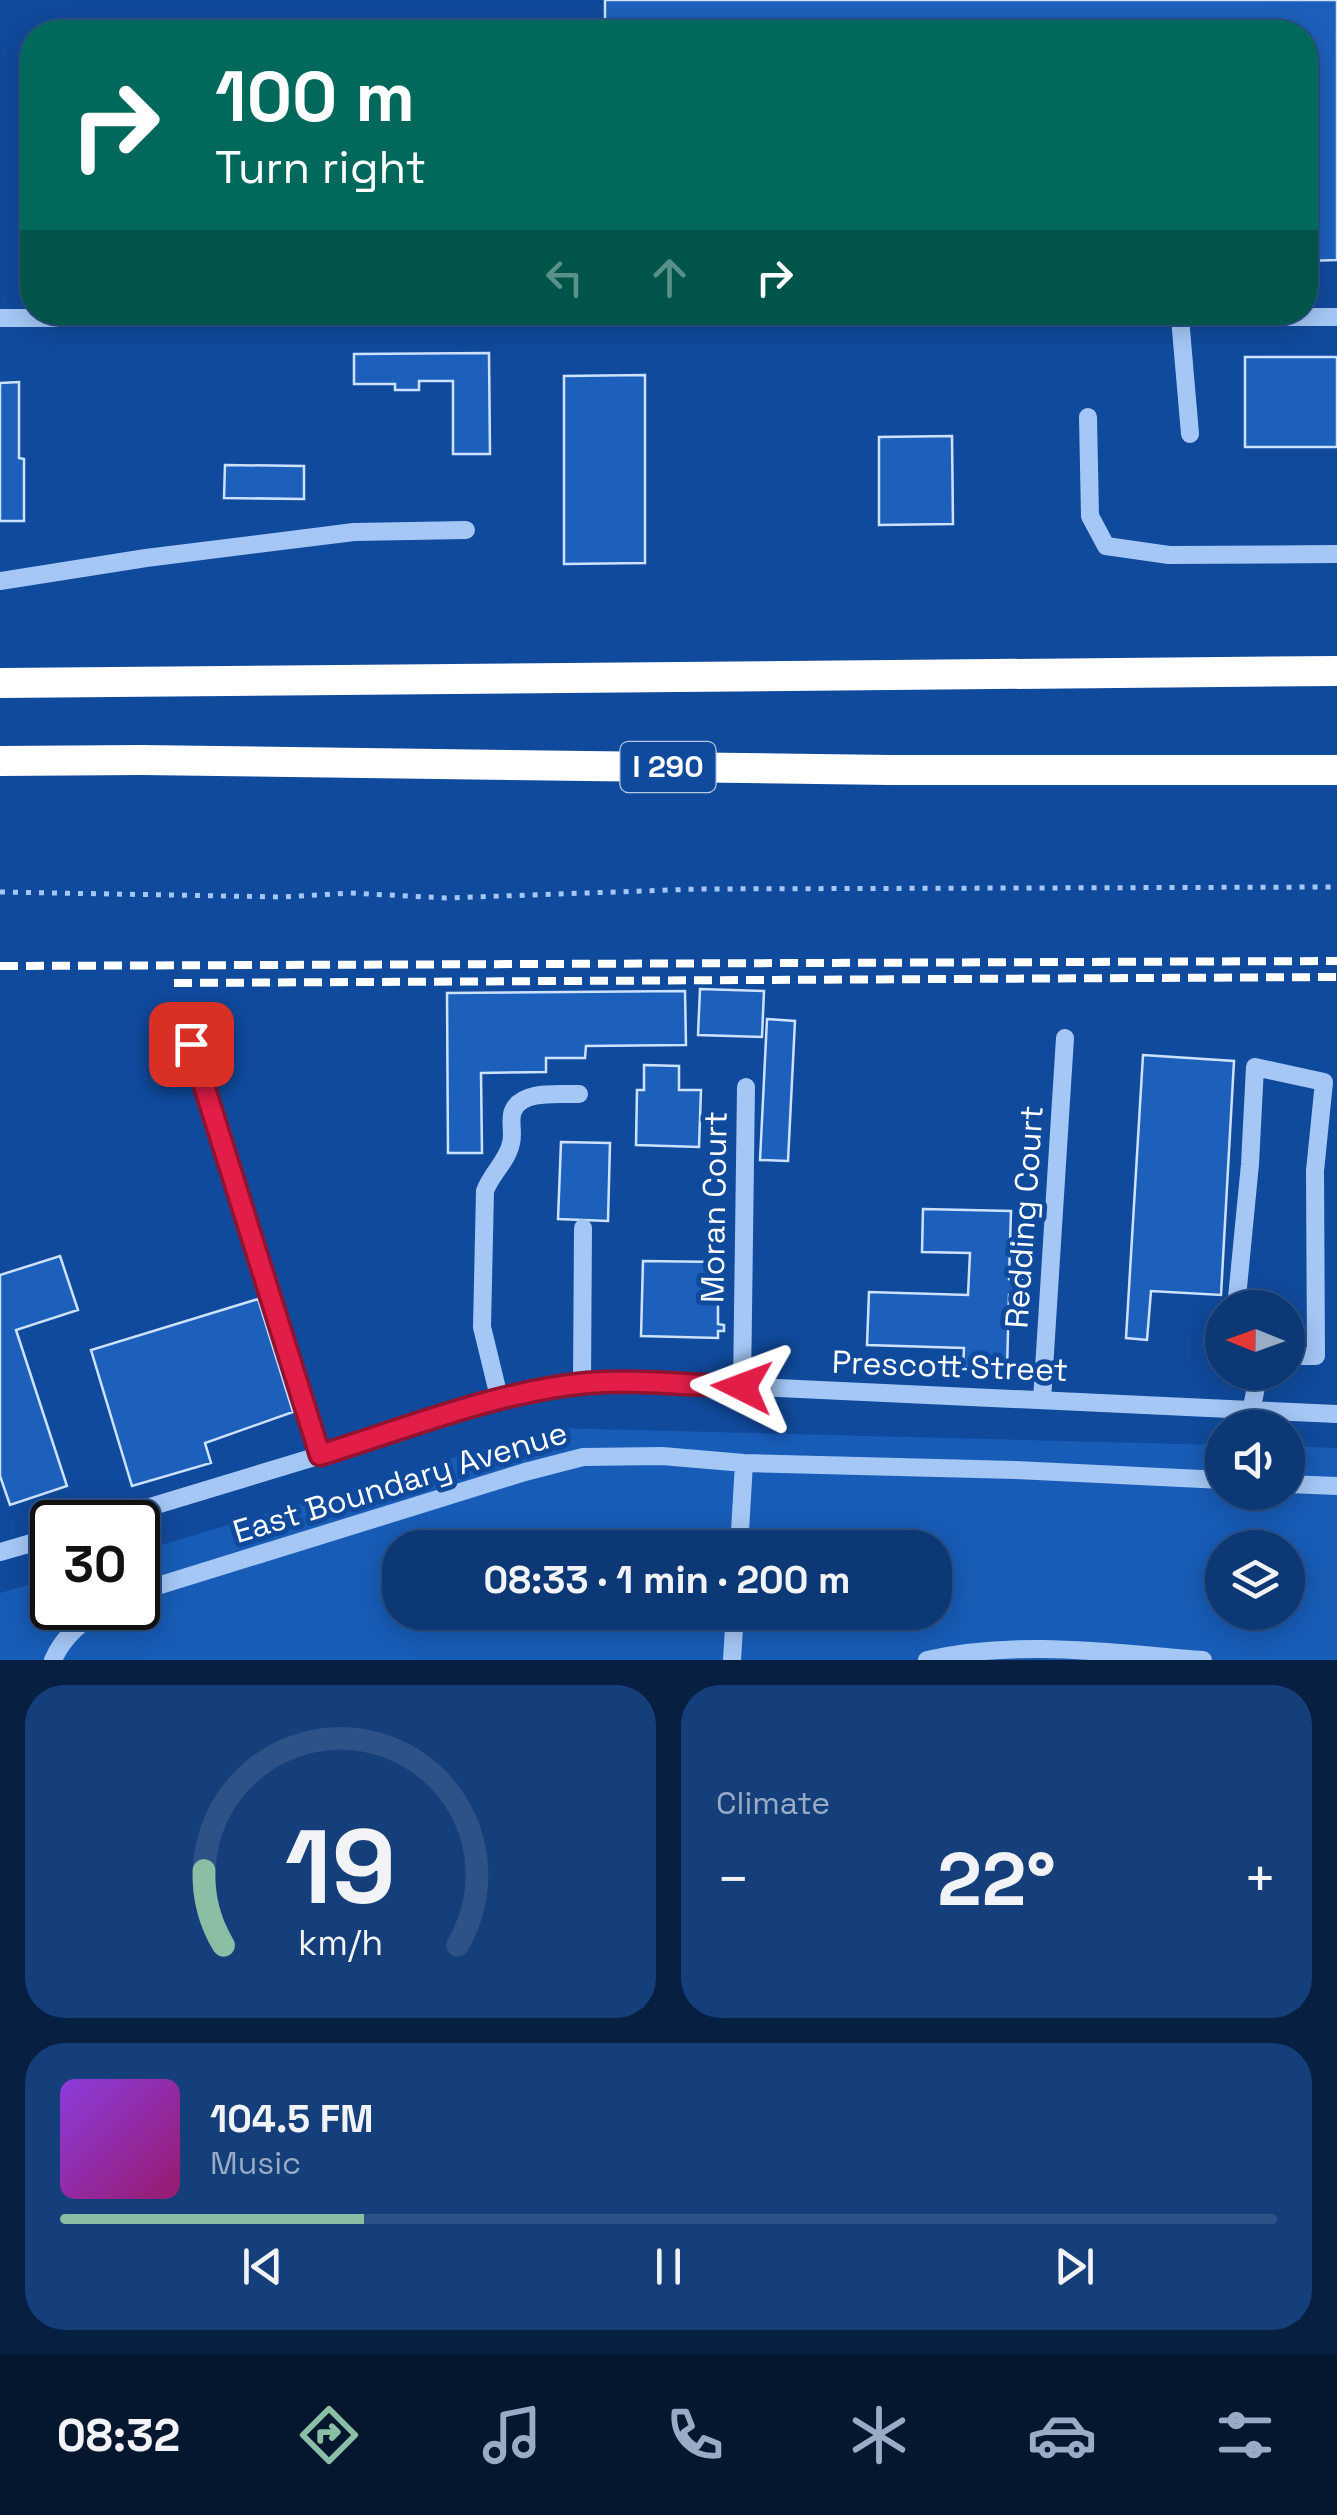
<!DOCTYPE html>
<meta charset="utf-8">
<style>
body{margin:0;font-family:"Space Grotesk",sans-serif;background:#153f7a;color:#f1f3f6;height:100vh;display:flex;flex-direction:column;font-size:38px;white-space:nowrap}
*{box-sizing:border-box;margin:0}
p{font-size:32px;color:#9aacc5}
.icon{flex:none;width:55px;height:55px;fill:none;stroke:currentColor;stroke-width:2;stroke-linecap:round;stroke-linejoin:round}
.map{position:relative;height:1660px;overflow:hidden}
.side{display:flex;flex-direction:column;gap:25px;padding:25px;background:#071f40;flex:1}
.side>*{flex:none}
.banner{position:absolute;left:20px;top:20px;width:1298px;height:305px;border-radius:40px;box-shadow:0 5px 25px #0003,0 0 0 2px #2c5287;background:#00695c;color:#fff;overflow:hidden}
.needle{width:65px;rotate:271deg}
.controls{position:absolute;left:1205px;top:1290px;display:grid;gap:20px}
.controls a{display:grid;place-items:center;width:100px;height:100px;border-radius:50%;background:#0c3875;box-shadow:0 5px 25px #0003,0 0 0 2px #2c5287;font-size:50px}
.speed{position:absolute;left:30px;top:1500px;display:flex;gap:20px;font-size:50px;font-weight:700;text-align:center}
.speed>*{display:grid;place-content:center;width:130px;height:130px;border-radius:50%;background:#0c3875;box-shadow:0 5px 25px #0003,0 0 0 2px #2c5287;line-height:1}
.speed .limit{border:5px solid #111;border-radius:15px;background:#fff;color:#111}
.pin{position:absolute;display:grid;place-items:center;width:85px;height:85px;color:#fff;margin:-42px;border-radius:20px;box-shadow:0 5px 15px #0006}
.me{position:absolute;width:110px;margin:-55px;rotate:273deg;stroke-linejoin:round;filter:drop-shadow(0 0 8px #0008)}
.turn{display:flex;align-items:center;gap:35px;height:210px;padding:0 30px;font-size:45px}
.turn .icon{width:130px;height:130px;stroke-width:2.5}
.turn b{display:block;font-size:70px;line-height:85px}
.lanes{display:flex;align-items:center;height:95px;padding:0 30px;background:#0003;justify-content:center;gap:50px;direction:ltr}
.lanes .off{opacity:.35}
.big{font-size:75px;font-weight:700;line-height:1.1}
.side .tile{flex:1;display:flex;flex-direction:column;justify-content:center;gap:15px;min-width:0;padding:0 35px;border-radius:40px;background:#153f7a}
.side .dial{align-items:center;gap:0}
.dial svg{height:260px;overflow:visible;fill:none;stroke:#2c5287;stroke-width:7;stroke-linecap:round;text-anchor:middle}
.dial text{fill:#f1f3f6;stroke:none}
.song{display:flex;align-items:center;gap:30px}
.cover{width:120px;height:120px;border-radius:15px;background:linear-gradient(135deg,hsl(270 70% 55%),hsl(320 70% 35%))}
.played{height:10px;border-radius:5px;background:linear-gradient(90deg,#8abfa5 25%,#2c5287 25%)}
.keys{display:flex;justify-content:space-around;direction:ltr}
.heat{display:flex;justify-content:space-between;align-items:center;font-size:55px;direction:ltr}
.side .tiles{flex:1;display:grid;gap:25px;grid-template-columns:1fr 1fr}
.tile:last-child{grid-column:span 2}
.trip{position:absolute;left:382px;top:1530px;width:570px;height:100px;border-radius:40px;background:#0c3875;box-shadow:0 5px 25px #0003,0 0 0 2px #2c5287;font-weight:700;line-height:100px;text-align:center}
.menu{display:flex;height:160px;justify-content:space-around;align-items:center;background:#05162f;color:#9aacc5}
.menu .icon{width:70px;height:70px}
.menu .active{color:#8abfa5}
.menu b{font-size:45px;color:#f1f3f6}
.map>svg:first-child{display:block}
.green{fill:#175cb7;fill-rule:evenodd}
.building{fill:#1d60bc;stroke:#cde2fe;stroke-width:2.5}
.lines{fill:none;stroke-linecap:round;stroke-linejoin:round}
.path{stroke:#a4c7f5;stroke-width:5;stroke-dasharray:5 8;stroke-linecap:butt}
.minor{stroke:#a4c7f5;stroke-width:18}
.highway{stroke:#fff;stroke-width:30}
.rail{stroke:#fff;stroke-width:8;stroke-dasharray:18 8;stroke-linecap:butt}
.route-casing{stroke:#92132f;stroke-width:25}
.route{stroke:#e11d48;stroke-width:18}
.labels{text-anchor:middle;stroke-width:10;stroke-linejoin:round;paint-order:stroke}
.shield{fill:#104a9c;stroke:#b7c9e1;stroke-width:2.5}
.shield-label{font-size:30px;font-weight:bold;fill:#fff}
.street-label{font-size:32px;fill:#fff;stroke:#104a9c}
</style>
<div class="map">
<svg width="1337" height="1660" viewBox="0 0 1337 1660">
<rect width="100%" height="100%" fill="#104a9c"/>
<path class="green" d="M554,1428L1222,1445V1492H1288V1446L1337,1448V1660H0V1593L52,1578V1608H138V1552ZM400,1548H935V1612H400ZM1222,1548H1288V1612H1222Z"/>
<path class="building" d="M605,0H1337V260L1305,261V32H605Z
M489,353L490,454H453V381H419V390H395V384H354V354Z
M1245,357H1337V447H1245Z
M645,375V563L564,564V376Z
M19,382V458L24,459V521H0V383Z
M952,436L953,524L879,525V437Z
M225,465L304,466V499L224,498Z
M700,989L764,991L762,1037L698,1035Z
M685,991L686,1045L586,1046L585,1058H546V1072L481,1073L482,1153H448L447,993Z
M767,1019L795,1021L788,1161L760,1160Z
M1143,1055L1234,1061L1221,1295L1151,1291L1147,1340L1126,1338Z
M644,1065L679,1066V1090H701L699,1147L636,1145L637,1090H644Z
M561,1142L610,1143L608,1221L558,1219Z
M923,1209L1011,1211L1009,1279L1022,1280L1021,1296L1009,1295L1007,1370L963,1369L964,1348L867,1345L869,1292L968,1295L970,1253L922,1252Z
M60,1256L78,1310L16,1330L67,1486L10,1505L0,1476V1275Z
M643,1261L719,1262L718,1285H724V1300H718V1324L724,1325V1331H718V1338L641,1336Z
M258,1299L293,1412L205,1443L211,1463L132,1486L91,1350Z"/>
<g class="lines">
<path class="path" d="M0,892L283,897L350,893L446,898L699,889L1337,887"/>
<path class="minor" d="M0,318L1337,317
M1180,318L1190,434
M1088,417L1090,516L1106,546L1169,555L1337,554
M0,581L146,558L354,532L466,530
M191,1044L319,1455
M1236,1308L1250,1164L1255,1067L1324,1082L1315,1171L1316,1356H1288
M582,1384L583,1228
M742,1387L746,1087
M1042,1400L1065,1038
M500,1401L482,1327L485,1191C491,1174 508,1160 511,1143C514,1133 509,1120 513,1111C522,1089 561,1095 579,1094
M1251,1412L1259,1372
M1288,1484L1337,1486
M100,1522L500,1401L582,1384L647,1382L1337,1414
M739,1548L744,1463
M0,1552L52,1537
M138,1592L525,1472L583,1457L662,1456L744,1463L1015,1470L1222,1480
M53,1660C63,1637 83,1620 104,1608
M732,1660L735,1612
M927,1660C1016,1639 1113,1653 1203,1660"/>
<path class="highway" d="M0,683L1337,671
M0,761L141,760L890,770H1337"/>
<path class="rail" d="M0,966L1337,961
M174,983L1337,977"/>
</g>
<g class="lines">
<defs>
<path id="route" d="M191,1044L320,1455C404,1429 499,1391 587,1383C638,1379 690,1385 742,1387"/>
</defs>
<use href="#route" class="route-casing"/>
<use href="#route" class="route"/>
</g>
<g class="labels">
<rect class="shield" x="620.5" y="742" width="95" height="50" rx="8"/>
<g class="shield-label">
<text x="668" y="777">I 290</text>
</g>
<g class="street-label">
<text transform="translate(714 1207) rotate(-89)" y="11">Moran Court</text>
<text transform="translate(1024 1217) rotate(-86)" y="11">Redding Court</text>
<text transform="translate(950 1366) rotate(2)" y="11">Prescott Street</text>
<text transform="translate(400 1482) rotate(-17)" y="11">East Boundary Avenue</text>
</g>
</g>
</svg>
<div class="controls">
<a><svg class="needle" viewBox="-14 -14 28 28"><path d="M0-13l5 13h-10z" fill="#e53935"/><path d="M0 13l5-13h-10z" fill="#9aacc5"/></svg></a>
<a><svg class="icon" aria-label="sound" viewBox="0 0 24 24"><path d="M4 9h4l5-4v14l-5-4H4zM17 9q2 3 0 6"/></svg></a>
<a><svg class="icon" aria-label="layers" viewBox="0 0 24 24"><path d="M12 4l9 5-9 5-9-5zM3 14l9 5 9-5"/></svg></a>
</div>
<div class="speed"><div class="limit">30</div></div>
<div class="pin" style="left:191px;top:1044px;background:#d93025"><svg class="icon" aria-label="arrive" viewBox="0 0 24 24"><path d="M6 21V4h12l-3 4 3 4H6"/></svg></div>
<svg class="me" style="left:742px;top:1387px" viewBox="-20 -20 40 40"><path d="M0-17L14 15 0 8-14 15z" fill="#e11d48" stroke="#fff" stroke-width="4"/></svg>
<div class="trip">08:33 · 1 min · 200 m</div>
<div class="banner">
<div class="turn"><svg class="icon" aria-label="right" viewBox="0 0 24 24"><path d="M7 20v-9h11M14 6l5 5-5 5"/></svg><div><b>100 m</b>Turn right</div></div>
<div class="lanes"><svg class="icon off" aria-label="left" viewBox="0 0 24 24"><path d="M17 20v-9H6M10 6l-5 5 5 5"/></svg><svg class="icon off" aria-label="ahead" viewBox="0 0 24 24"><path d="M12 20V5M6 11l6-6 6 6"/></svg><svg class="icon" aria-label="right" viewBox="0 0 24 24"><path d="M7 20v-9h11M14 6l5 5-5 5"/></svg></div>
</div>
</div>
<section class="side">
<div class="tiles">
<div class="tile dial"><svg viewBox="0 0 100 80">
<path d="M14 69A42 42 0 1 1 86 69"/>
<path d="M14 69A42 42 0 0 1 8 46" stroke="#8abfa5"/>
<text x="50" y="56" font-size="32" font-weight="700">19</text>
<text x="50" y="72" font-size="11">km/h</text>
</svg></div>
<div class="tile"><p>Climate</p>
<div class="heat"><a>−</a><b class="big">22°</b><a>+</a></div>
</div>
<div class="tile">
<div class="song"><i class="cover"></i><div><b>104.5 FM</b><p>Music</p></div></div>
<div class="played"></div>
<div class="keys"><svg class="icon" aria-label="previous" viewBox="0 0 24 24"><path d="M18 5L8 12l10 7zM5 5v14"/></svg><svg class="icon" aria-label="pause" viewBox="0 0 24 24"><path d="M8 5v14M16 5v14"/></svg><svg class="icon" aria-label="next" viewBox="0 0 24 24"><path d="M6 5l10 7-10 7zM19 5v14"/></svg></div>
</div>
</div>
</section>
<nav class="menu">
<b>08:32</b>
<svg class="icon active" aria-label="directions" viewBox="0 0 24 24"><path d="M12 3l9 9-9 9-9-9zM9 14v-3h6M13 9l2 2-2 2"/></svg>
<svg class="icon" aria-label="music" viewBox="0 0 24 24"><path d="M9 18V5l10-2v13"/><circle cx="6" cy="18" r="3"/><circle cx="16" cy="16" r="3"/></svg>
<svg class="icon" aria-label="phone" viewBox="0 0 24 24"><path d="M5 4h4l2 5-3 2q2 4 5 5l2-3 5 2v4C11 20 4 13 5 4z"/></svg>
<svg class="icon" aria-label="climate" viewBox="0 0 24 24"><path d="M12 3v18M4 7l16 10M4 17L20 7"/></svg>
<svg class="icon" aria-label="car" viewBox="0 0 24 24"><path d="M5 17H2v-5l4-1 3-4h7l3 4 3 1v5h-3M9 17h6M6 11h13"/><circle cx="7" cy="17" r="2"/><circle cx="17" cy="17" r="2"/></svg>
<svg class="icon" aria-label="filters" viewBox="0 0 24 24"><path d="M4 7h16M4 17h16"/><circle cx="9" cy="7" r="2"/><circle cx="15" cy="17" r="2"/></svg>
</nav>
